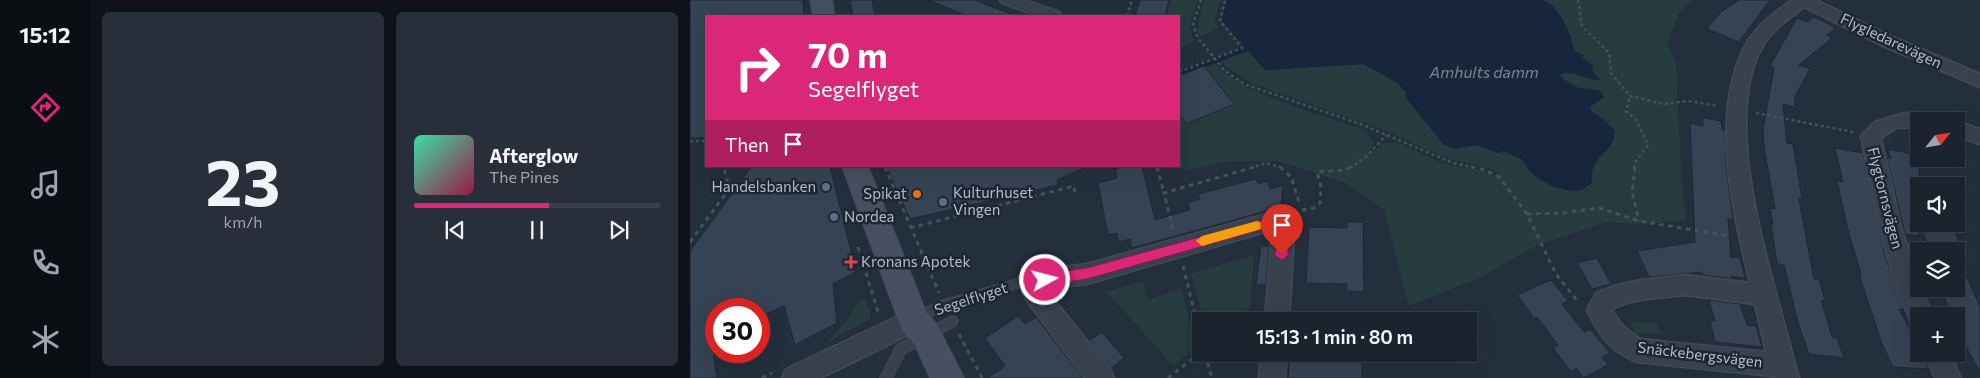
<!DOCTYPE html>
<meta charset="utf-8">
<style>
body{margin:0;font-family:Commissioner,sans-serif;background:#282f3a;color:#f1f3f6;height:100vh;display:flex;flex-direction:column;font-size:19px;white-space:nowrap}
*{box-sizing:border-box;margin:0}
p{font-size:16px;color:#a0a4aa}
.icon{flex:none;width:28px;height:28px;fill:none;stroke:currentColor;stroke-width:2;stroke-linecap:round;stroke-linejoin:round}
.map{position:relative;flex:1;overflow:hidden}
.details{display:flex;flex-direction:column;gap:12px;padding:12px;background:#0f1319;width:600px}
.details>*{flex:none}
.hud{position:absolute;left:15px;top:15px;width:475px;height:152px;border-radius:0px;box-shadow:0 5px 20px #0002,0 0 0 1px #39404a;background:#db2777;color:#fff;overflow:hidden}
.needle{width:32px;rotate:60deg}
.fabs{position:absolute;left:1220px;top:112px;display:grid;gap:10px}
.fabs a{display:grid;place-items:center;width:55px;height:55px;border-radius:0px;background:#1b232e;box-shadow:0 5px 20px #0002,0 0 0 1px #39404a;font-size:25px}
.speed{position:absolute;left:15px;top:298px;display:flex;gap:10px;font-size:25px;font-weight:700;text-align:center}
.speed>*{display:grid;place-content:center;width:65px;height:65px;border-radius:50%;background:#1b232e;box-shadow:0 5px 20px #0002,0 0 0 1px #39404a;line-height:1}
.speed .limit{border:8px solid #d22;background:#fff;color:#111}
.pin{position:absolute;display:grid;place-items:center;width:42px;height:42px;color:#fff;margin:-51px -21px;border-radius:50% 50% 50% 0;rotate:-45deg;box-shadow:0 0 5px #0007}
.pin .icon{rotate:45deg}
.me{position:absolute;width:55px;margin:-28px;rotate:83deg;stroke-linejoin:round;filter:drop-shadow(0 0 4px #0008)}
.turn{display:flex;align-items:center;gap:18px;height:105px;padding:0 20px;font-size:22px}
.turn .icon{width:65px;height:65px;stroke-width:2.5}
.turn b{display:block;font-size:35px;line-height:42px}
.then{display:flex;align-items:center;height:48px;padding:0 20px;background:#0003;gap:10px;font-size:19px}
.details .tile{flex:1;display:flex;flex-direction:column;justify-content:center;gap:8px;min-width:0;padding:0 18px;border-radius:8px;background:#282f3a}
.details .dial{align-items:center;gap:0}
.dial b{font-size:65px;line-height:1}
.song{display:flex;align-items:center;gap:15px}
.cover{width:60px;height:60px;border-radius:8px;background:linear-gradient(135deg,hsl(160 70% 55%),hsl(340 70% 35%))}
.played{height:5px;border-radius:2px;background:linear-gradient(90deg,#db2777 55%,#39404a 55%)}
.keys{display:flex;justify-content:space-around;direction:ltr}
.details .tiles{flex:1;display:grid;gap:12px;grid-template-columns:repeat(2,1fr)}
.trip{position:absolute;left:502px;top:312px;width:285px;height:50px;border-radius:0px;background:#1b232e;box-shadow:0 5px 20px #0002,0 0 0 1px #39404a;font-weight:600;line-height:50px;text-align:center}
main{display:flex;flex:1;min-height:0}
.tabs{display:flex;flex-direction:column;width:90px;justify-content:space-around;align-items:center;background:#0b0e12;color:#a0a4aa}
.tabs .icon{width:35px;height:35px}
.tabs .active{color:#db2777}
.tabs b{font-size:22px;color:#f1f3f6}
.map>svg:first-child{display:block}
.green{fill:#263c3f}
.water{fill:#17263c}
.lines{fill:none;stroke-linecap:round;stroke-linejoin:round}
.stream{stroke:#17263c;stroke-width:5.5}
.building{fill:#364354;stroke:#1f2835}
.lane-casing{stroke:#414a57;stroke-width:2}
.street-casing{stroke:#414a57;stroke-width:3}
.secondary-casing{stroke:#414a57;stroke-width:2}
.path-far1{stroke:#3f5557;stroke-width:2.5;stroke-dasharray:3 3;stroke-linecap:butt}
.path{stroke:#3f5557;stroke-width:3;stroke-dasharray:4.5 4.5;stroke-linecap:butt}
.lane{fill:#38414e;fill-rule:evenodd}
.street{fill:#38414e;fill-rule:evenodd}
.secondary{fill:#465061;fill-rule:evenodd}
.route{fill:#db2777;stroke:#8e194d}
.slow{fill:#f59e0b}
.service-dot{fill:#5c6f8a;stroke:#1d2633;stroke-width:2}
.food-dot{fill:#e8710a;stroke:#1d2633;stroke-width:2}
.health-dot{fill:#e0444e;stroke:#1d2633;stroke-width:2}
.labels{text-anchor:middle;stroke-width:5;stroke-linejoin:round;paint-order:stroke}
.street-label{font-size:15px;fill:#b4bcc9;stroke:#1d2633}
.poi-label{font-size:15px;fill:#b4bcc9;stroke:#1d2633;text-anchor:start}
.water-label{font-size:16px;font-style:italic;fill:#6d86a8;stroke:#1d2633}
</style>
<main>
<nav class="tabs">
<b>15:12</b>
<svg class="icon active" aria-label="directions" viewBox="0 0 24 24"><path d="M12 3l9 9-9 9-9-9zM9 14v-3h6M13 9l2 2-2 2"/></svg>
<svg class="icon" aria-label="music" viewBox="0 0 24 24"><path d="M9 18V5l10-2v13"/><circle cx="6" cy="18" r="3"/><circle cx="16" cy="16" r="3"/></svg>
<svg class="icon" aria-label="phone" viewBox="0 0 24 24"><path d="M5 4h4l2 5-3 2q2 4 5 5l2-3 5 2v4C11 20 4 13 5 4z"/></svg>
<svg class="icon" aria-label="climate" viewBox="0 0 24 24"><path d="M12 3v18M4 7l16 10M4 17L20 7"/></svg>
</nav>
<section class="details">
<div class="tiles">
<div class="tile dial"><b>23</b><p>km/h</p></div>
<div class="tile">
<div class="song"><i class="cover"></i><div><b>Afterglow</b><p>The Pines</p></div></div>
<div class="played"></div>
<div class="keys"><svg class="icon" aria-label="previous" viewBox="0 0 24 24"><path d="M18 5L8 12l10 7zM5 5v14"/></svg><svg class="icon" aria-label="pause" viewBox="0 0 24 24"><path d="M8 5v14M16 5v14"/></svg><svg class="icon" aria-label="next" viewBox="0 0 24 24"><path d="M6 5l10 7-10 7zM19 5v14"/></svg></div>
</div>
</div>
</section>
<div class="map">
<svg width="1290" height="378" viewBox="0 0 1290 378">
<rect width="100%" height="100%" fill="#242f3e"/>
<path class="green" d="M481,0H508L499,28L504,40L489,49V16H477Z
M514,0H531L524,20L529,27L511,37L507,32Z
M853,0H1002L989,13L977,44L986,62L992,192L997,220L949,224L915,222L846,246L789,278L719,306L694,210L656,183L588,161H538L494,171L489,165V113L497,124L544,104L514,66L524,62C546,93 638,117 675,130L684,143L681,149L684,152L692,144L707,142L752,163L797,172L802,176L808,174L801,169L758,159L699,132L559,82L529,61L557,50L575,70L674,64L707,83L716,92L765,149L785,145L809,153L814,151L833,160L838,169L862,186L885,192L895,190C900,174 904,162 916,151L919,122L901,111L900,107L909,101L901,88C888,91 877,82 868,74C881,70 894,76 906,80L903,66L884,51L881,36L872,22L873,19L862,5Z
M564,255L560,307L542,321H514L501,274Z
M453,281L458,300L491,289L507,347L483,366L417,292Z
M175,299L180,312V319L136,343L157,320L167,303Z
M941,322H966L970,334H945Z"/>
<path class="water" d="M537,0H853C871,10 880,30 884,51L894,55L892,57L903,66L902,71L911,80C897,82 883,68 869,75C874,80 885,88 893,89C899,90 903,89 910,91L914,97L900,107L901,111L925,130C925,156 899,151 902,183C885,199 856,186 840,172C837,168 835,162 831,159C826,156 819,154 814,151L809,153L785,145L765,149L753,144L716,98V92L707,83L674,64L575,70L532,21Z"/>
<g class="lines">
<path class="stream" d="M489,74L556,49"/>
</g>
<path class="building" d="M0,0H113L114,16H16V138H0Z
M160,0H182L185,16H163Z
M239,0H285L323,15L277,16Z
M450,0H479L475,16H445Z
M1049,0H1080L1049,42L1017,29L1030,13Z
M1124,17L1146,28L1137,35L1142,38L1109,65L1120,69L1106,94L1104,107L1093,104L1097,143L1103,144L1112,199H1109L1124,279H1129L1135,301L1131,300L1142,337L1147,338L1154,358L1119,354L1108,323L1094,265L1087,264L1081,223L1083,224L1080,208L1085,209L1074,147L1073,129L1084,68L1080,66L1107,18L1117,22Z
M514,66L544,104L496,124L489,113V76Z
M1013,118L1031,121L1032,129L1035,130L1036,165L1043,220L1038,219L1041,257L1050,258L1055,278L1041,276L1042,279L1013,275L1012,272L959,277L947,251L1005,242L1000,123L1013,126Z
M1145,148L1173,153L1195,256L1214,310L1209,309L1229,347V354H1232L1239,369L1203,367L1192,344L1169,274H1171L1159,234L1147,181L1153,182Z
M1198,149L1223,154L1229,167V236L1215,234L1197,158L1201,159Z
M62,166H140L166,272L143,284L147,323L105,345L94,306L69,317V309H26V337L21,339L27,378H0V251Z
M196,166H398L367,180L368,185L220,219Z
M435,166H452L465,220L500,210L498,203L510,199L508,194L566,179L568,184L577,181L580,189L593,185L591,207L442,248L440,239L429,242L427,233L418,235L408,183L427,178L425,169Z
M657,222H673L674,292L656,291L657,284L616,283L619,227L657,228Z
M1230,224H1262L1272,251H1239Z
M571,246H579L576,285H566Z
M1266,252L1290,307V372L1272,340L1266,339V316L1261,315L1253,295L1257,296L1255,289H1266Z
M907,258L921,284L902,289L887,263Z
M861,280L878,301L872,304L894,332L900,329L920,353L912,357L918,365L893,378L886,368L881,372L863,348L868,345L847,317L844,318L827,295Z
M1019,300L1050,304L1057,325L1066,326L1072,347L1025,342L1020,321H1025Z
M328,316L335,324L346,317L393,378H297L315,366L295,338Z
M412,332L434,358L421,368L399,341Z
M600,354H672V378H598Z"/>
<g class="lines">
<defs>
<path id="lane" d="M339,276L343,278L345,281L343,284L256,309L226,323L222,322L220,318L222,314L254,300Z
M262,316L266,317L268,321L266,325L215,353L202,378H190L207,345Z"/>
<path id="street" d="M310,0H334L369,12L371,16H348L312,3Z
M1102,0H1126L1203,37L1290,74V87L1191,45L1114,7C1100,18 1082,30 1073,46C1033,112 1074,249 1093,319C1099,339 1103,359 1109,378H1083L1082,376L947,362C920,351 909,335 897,310L906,293L927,285L951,280L995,275L1060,283C1043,213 1020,116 1054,48C1064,27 1084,13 1102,0ZM995,295L1065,304L1076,352L950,339L933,326L922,311C930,299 980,297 995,295Z
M1214,113L1243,116L1246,121H1229V127L1206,128L1191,138L1211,227L1229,281V289H1232L1243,316H1229V326L1222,324C1194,264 1184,200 1171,136L1185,122Z
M1265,121H1266L1290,129V144L1266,136Z
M594,209L602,212L605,218L599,321H575L582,230L397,284L355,289L420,369L424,378H395L337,301L327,281L331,274L339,271L397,264Z
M223,309L232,312L235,320L232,328L131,378H92L96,369Z
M571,354H597L595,378H569Z
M1234,354H1260L1271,378H1245Z"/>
<path id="secondary" d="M120,0H142L145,16H123Z
M152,166H178L236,312L247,325L274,378H240L225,345L212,330Z"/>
</defs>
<use href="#lane" class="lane-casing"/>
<use href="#street" class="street-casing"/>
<use href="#secondary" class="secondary-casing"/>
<path class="path-far1" d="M511,0L503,24L508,38L534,70L554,84L673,125L763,163L786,168
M888,0L892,26L919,53L921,73L940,96
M301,16L308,11
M437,16L442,0
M489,72L552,48L530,21L535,0
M1066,113L1163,132
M0,141H16
M34,166V168
M195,166L196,168
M467,166L468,168
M560,168L577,163L593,168
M660,168L677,156L696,135
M944,168L945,162L958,145L946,120L936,111L940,96L973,104L998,101L1028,106"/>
<path class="path" d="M195,167L249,293
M467,167L474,193
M590,167L601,177L610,205
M781,167L795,170L809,177L837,214L866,274L889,303
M945,167L942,192L949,221
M612,210L624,208L630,203L631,187L627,172L654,170L662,167
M837,214L873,213L909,208L949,221L1039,236
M220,228L384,186L385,196
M483,229L474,193L564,167
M0,242L39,189L34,167
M168,247L189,315
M493,266L511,338
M551,321L565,310
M269,334L292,378
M515,354L522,378
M72,378L82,373
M478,378L511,352"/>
<use href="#lane" class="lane"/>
<use href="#street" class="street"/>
<use href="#secondary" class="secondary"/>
</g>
<path class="route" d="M594,214L600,218L598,255L592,260L585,255L588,225L397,279L355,285L349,280L355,274L397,268Z"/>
<path class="slow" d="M567,221L571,223V229L512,246L506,241L512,236Z"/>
<g class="service-dot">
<circle cx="136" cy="187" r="5"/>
<circle cx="253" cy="202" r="5"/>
<circle cx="144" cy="217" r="5"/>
</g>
<circle class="food-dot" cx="227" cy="194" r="5"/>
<path class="health-dot" d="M158.5 254.5h5v5h5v5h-5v5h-5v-5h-5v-5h5z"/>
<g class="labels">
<g class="street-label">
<text transform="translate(1201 41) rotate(25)" y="5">Flygledarevägen</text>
<text transform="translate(1195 198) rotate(76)" y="5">Flygtornsvägen</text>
<text transform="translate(281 299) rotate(-18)" y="5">Segelflyget</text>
<text transform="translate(1010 355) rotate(7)" y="5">Snäckebergsvägen</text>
</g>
<g class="poi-label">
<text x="126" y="192" text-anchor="end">Handelsbanken</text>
<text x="263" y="198">Kulturhuset<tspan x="263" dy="17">Vingen</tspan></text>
<text x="217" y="199" text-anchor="end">Spikat</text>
<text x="154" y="222">Nordea</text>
<text x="171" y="267">Kronans Apotek</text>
</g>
<g class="water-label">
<text x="794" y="78">Amhults damm</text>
</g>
</g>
</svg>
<div class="fabs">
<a><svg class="needle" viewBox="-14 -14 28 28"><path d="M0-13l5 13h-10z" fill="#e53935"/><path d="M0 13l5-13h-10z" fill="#a0a4aa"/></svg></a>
<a><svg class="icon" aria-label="sound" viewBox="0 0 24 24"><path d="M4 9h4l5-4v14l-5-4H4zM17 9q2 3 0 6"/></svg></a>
<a><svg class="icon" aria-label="layers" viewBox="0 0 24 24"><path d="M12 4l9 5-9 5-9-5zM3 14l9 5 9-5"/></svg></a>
<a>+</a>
</div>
<div class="speed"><div class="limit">30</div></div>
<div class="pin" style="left:592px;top:255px;background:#d93025"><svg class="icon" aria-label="arrive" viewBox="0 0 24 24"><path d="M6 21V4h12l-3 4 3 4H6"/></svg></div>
<svg class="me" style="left:355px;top:280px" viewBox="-20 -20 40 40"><circle r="17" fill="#db2777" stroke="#fff" stroke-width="3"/><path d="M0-11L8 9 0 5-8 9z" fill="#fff"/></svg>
<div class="trip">15:13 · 1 min · 80 m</div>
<div class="hud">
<div class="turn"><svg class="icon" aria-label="right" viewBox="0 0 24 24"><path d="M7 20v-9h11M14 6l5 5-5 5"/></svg><div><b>70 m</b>Segelflyget</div></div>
<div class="then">Then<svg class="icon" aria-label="arrive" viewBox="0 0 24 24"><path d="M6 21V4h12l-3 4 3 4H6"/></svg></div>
</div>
</div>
</main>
